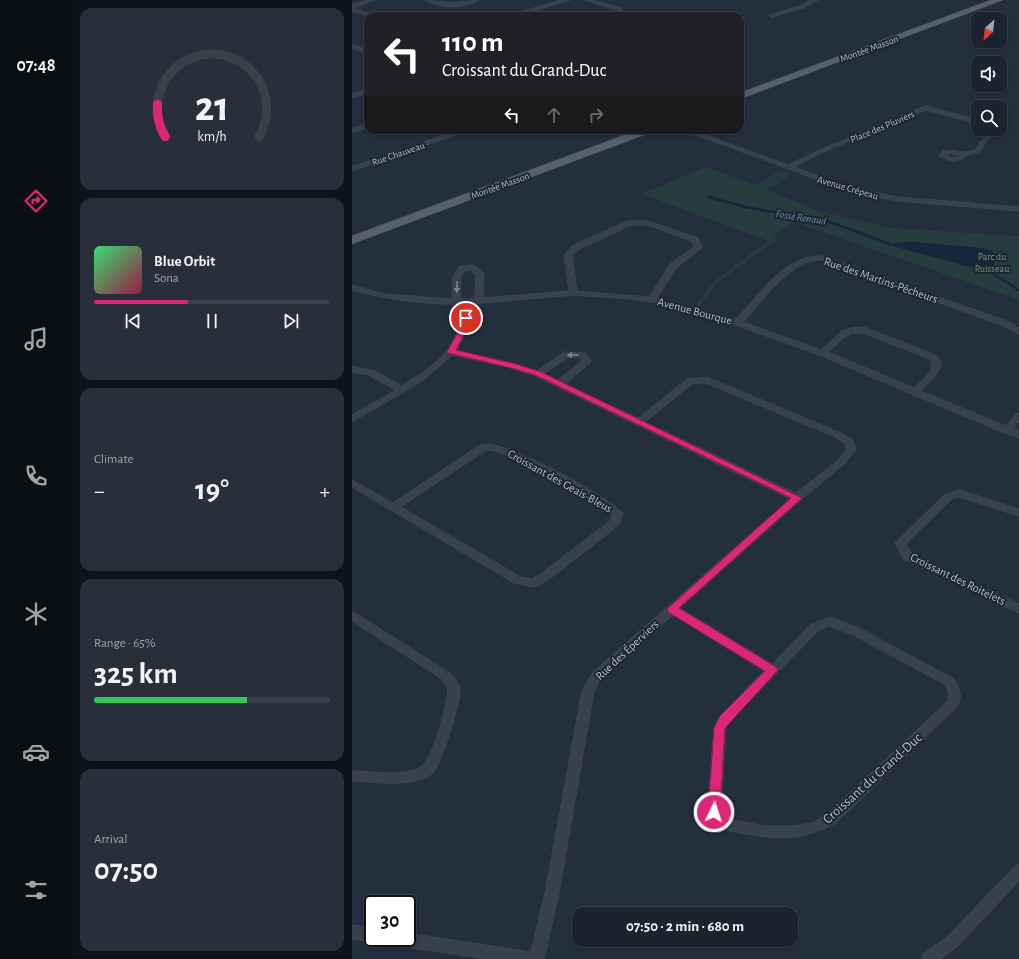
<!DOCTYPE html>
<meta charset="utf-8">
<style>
body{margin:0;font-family:"Alegreya Sans",sans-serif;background:#282f3a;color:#f1f3f6;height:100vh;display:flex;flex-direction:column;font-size:15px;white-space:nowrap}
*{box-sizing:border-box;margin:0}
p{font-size:13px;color:#a0a4aa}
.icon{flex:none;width:22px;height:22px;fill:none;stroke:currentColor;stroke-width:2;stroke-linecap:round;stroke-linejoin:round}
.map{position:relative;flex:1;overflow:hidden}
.drawer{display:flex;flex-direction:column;gap:8px;padding:8px;background:#0f1319;width:280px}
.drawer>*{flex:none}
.hud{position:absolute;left:12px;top:12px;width:380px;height:122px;border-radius:12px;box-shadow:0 2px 6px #0003,0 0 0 1px #39404a;background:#202124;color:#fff;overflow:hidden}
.needle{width:26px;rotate:207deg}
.buttons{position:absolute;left:619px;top:12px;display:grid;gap:8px}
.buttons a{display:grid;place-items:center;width:36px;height:36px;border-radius:8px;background:#1b232e;box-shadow:0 2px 6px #0003,0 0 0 1px #39404a;font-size:20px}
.speed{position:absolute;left:12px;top:895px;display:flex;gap:8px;font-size:20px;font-weight:700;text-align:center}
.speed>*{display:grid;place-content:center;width:52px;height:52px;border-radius:50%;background:#1b232e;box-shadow:0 2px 6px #0003,0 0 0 1px #39404a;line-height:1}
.speed .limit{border:2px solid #111;border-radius:6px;background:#fff;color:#111}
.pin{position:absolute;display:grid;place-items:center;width:34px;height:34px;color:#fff;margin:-17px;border:2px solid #fff;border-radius:50%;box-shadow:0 1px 4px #0007}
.me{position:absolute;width:44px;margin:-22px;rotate:4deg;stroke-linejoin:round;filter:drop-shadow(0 0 3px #0008)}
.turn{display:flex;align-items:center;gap:14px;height:84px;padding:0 12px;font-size:18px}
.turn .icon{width:52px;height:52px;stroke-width:2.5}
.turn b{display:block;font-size:28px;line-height:34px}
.lanes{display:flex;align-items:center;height:38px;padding:0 12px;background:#0003;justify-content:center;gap:20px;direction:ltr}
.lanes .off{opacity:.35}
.big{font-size:30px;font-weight:700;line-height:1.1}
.drawer .card{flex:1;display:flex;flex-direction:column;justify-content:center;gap:6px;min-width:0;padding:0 14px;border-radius:12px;background:#282f3a}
.drawer .dial{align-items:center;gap:0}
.dial svg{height:104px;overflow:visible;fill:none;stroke:#39404a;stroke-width:7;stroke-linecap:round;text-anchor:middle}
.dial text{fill:#f1f3f6;stroke:none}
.song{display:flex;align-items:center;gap:12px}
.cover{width:48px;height:48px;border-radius:6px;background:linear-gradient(135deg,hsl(140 70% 55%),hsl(340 70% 35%))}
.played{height:4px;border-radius:2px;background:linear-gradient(90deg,#db2777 40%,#39404a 40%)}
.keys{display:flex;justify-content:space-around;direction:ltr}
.heat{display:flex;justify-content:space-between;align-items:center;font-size:22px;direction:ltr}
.charge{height:6px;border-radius:3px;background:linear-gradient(90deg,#34c759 65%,#39404a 0)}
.trip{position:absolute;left:220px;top:907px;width:226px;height:40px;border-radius:12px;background:#1b232e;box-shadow:0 2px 6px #0003,0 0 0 1px #39404a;font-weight:700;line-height:40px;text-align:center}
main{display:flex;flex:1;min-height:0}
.dock{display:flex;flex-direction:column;width:72px;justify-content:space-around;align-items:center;background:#0b0e12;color:#a0a4aa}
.dock .icon{width:28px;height:28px}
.dock .on{color:#db2777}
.dock b{font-size:18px;color:#f1f3f6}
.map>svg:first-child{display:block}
.green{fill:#263c3f}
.water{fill:#17263c}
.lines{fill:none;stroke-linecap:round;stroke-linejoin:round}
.stream{stroke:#17263c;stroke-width:2.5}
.minor-casing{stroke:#414a57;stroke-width:1}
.primary-casing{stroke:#414a57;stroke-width:1}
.minor{fill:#38414e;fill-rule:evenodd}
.primary{fill:#56606e;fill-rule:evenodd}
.oneway{fill:#7c8592}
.route{fill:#db2777;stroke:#8e194d}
.labels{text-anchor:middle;stroke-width:4;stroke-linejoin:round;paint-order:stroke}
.far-street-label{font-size:10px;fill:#b4bcc9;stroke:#1d2633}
.far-park-label{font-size:10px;fill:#6b9a76;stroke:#1d2633}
.far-water-label{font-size:11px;font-style:italic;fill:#6d86a8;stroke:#1d2633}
.street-label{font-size:12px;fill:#b4bcc9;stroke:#1d2633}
.near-street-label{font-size:14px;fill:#b4bcc9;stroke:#1d2633}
</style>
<main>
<nav class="dock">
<b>07:48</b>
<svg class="icon on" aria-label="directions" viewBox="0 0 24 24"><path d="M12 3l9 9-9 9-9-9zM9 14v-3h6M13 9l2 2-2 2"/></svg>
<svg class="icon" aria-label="music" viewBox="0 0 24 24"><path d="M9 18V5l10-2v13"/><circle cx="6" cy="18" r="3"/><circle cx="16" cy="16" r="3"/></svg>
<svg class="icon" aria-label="phone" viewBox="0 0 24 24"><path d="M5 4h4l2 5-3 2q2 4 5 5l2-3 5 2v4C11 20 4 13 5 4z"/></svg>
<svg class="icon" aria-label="climate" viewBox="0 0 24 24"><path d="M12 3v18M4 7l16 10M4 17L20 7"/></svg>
<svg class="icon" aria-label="car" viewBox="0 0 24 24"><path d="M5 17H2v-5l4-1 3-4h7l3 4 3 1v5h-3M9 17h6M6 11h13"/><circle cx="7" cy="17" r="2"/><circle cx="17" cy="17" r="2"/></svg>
<svg class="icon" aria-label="filters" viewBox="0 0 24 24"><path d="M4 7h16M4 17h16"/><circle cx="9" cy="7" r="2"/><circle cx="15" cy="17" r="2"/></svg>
</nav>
<section class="drawer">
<div class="card dial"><svg viewBox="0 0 100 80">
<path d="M14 69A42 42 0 1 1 86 69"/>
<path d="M14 69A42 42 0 0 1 8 44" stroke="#db2777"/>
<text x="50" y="56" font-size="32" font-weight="700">21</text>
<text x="50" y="72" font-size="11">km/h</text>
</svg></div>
<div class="card">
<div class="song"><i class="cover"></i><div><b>Blue Orbit</b><p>Sona</p></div></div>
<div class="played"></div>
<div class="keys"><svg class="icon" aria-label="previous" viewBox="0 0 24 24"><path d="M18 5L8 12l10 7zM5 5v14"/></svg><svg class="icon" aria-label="pause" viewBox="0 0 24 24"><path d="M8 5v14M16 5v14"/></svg><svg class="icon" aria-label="next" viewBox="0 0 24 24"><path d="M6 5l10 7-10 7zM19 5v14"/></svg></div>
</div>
<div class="card"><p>Climate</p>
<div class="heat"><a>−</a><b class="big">19°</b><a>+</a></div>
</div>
<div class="card"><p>Range · 65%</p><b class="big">325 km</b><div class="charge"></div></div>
<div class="card"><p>Arrival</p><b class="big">07:50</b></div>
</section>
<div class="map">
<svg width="667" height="959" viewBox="0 0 667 959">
<rect width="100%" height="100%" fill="#242f3e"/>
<path class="green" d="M354,167L404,185L429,170L440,174L415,190L470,212L540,228L667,236V300L442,222L422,236L425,240L366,282L347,307L343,306L362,281L416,241L289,194Z"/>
<path class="water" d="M562,242L630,248L639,250L644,254C645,266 638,270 628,270L537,245L542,243Z"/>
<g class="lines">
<path class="stream" d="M357,197L393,207L475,221L538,244
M635,270L667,290"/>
<defs>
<path id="minor" d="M15,0H23L2,8L24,16H16L0,11V5Z
M73,0L100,3L127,0C113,9 87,9 73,0Z
M209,0H218L165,16H156Z
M233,0H242L269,8L270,13L264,16H255L264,12V10Z
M459,0H466L451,8L420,17L417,15L447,6Z
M0,44L16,50V54L0,48Z
M16,89V93L0,98V94Z
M574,106L626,120V124L574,110L469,153L442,167L501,188L546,197L667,207V211L546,201L499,192L331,130H340L436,165L465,151Z
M16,123V127L0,133V129Z
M637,129H643L627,152L613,156L612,158L601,162L587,156L590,151C598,149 602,151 609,152C613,153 618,151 623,150ZM598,153L606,155V156L601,158L594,155Z
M107,130H117L0,171V167Z
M276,221H296L346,238L350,248L324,268L305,298L384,319C407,295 433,254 470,256L655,321L667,328V334L649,325L469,260C440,258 410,302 391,322L469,350L490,331L499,328L512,327L581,354L587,358L589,365L585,374L569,391L654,426L664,414L667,413V422L661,429L667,431V438L652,433L467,355L372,321L313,304L279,299L221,295L121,304L116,328L105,351L164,364L185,371L212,352L234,353L239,362L213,384L286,418L335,379L355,377L489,433L501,440L504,450L491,465L449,500L328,608L420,664L458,625L477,617L481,618L507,628L602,679C608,689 611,696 605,707L484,823C444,844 420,839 378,831C370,828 359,820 355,812L362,728L368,716L412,671L321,615L248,679L242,691L207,893L192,959H135L40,945L35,943L33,938H55V933L179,952L193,893L230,691L240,673L438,499L183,376L159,368L101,355L70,381L0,422V415L44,390L16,375L0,372V366L23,371L50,386C86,363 106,349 113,304C74,305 37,300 0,290V285L32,294L100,299L101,276L107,267C119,264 124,264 132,274L131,298L217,291L212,255L220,246ZM280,225H295L340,241L342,247L318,264L297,297L225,291L220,255L226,250ZM119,270L124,275L123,299H108L109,276L113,271ZM501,333H511L575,358L580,361C582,372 569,381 562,388L476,352L492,338ZM217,357H228L230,361L206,380L192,374ZM354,383L483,437L493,443L494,450L485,461L444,493L293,422L340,384ZM477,626L499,634L594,685L597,693L596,701L474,815L460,823L440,826H413L381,820L369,810L374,728L376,723L466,631Z
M139,444C177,454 239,487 270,512L271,514L267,525L199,578L185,586L181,587L162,583L0,487V480L41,503L119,451L129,445ZM135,450C156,449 242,500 260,515L259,520L191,572L180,579L169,577L49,507Z
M607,490L667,509V516L607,497L600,499L554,544L559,553L667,604V613L551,559L543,543L592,495Z
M0,611L98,673C101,677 107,683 108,688C110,700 89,764 81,773C79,775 76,776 73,778C51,787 24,782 0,781V771C21,771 48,777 67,768C81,762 95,705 96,689L90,679L0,621Z
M667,865V881L605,947L588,959H569L571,954L595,937L662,867Z
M0,925L21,928V938H27L26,940L21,942L0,939Z"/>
<path id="primary" d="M639,0H651L388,99V93Z
M286,130H301L300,132L0,244V236Z"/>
</defs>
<use href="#minor" class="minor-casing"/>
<use href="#primary" class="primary-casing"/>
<use href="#minor" class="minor"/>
<use href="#primary" class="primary"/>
</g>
<defs><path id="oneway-solid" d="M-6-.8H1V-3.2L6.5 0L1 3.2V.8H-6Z"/></defs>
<g class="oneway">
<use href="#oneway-solid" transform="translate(105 287) rotate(92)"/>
<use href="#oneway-solid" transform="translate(221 355) rotate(178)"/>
</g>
<path class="route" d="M111,317H117V324L104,350L164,364L189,372L450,498L327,608L424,667L426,670L373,728L368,812L366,816L362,817L358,816L356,812L362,728L368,716L413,671L316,612L315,609L439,498L183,375L159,368L96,353L95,352L110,324Z"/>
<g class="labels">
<g class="far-street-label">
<text transform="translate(517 48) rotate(-20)" y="4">Montée Masson</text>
<text transform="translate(530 126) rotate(-23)" y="4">Place des Pluviers</text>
<text transform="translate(46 153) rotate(-19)" y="4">Rue Chauveau</text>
<text transform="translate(148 185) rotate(-20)" y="4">Montée Masson</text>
<text transform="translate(496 187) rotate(16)" y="4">Avenue Crépeau</text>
</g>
<g class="far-park-label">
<text x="640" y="260">Parc du<tspan x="640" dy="12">Ruisseau</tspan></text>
</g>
<g class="far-water-label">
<text transform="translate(449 217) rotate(9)" y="4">Fossé Renaud</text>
</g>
<g class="street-label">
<text transform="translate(529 280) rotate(19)" y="4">Rue des Martins-Pêcheurs</text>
<text transform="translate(343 311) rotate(15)" y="4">Avenue Bourque</text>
<text transform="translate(208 481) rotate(29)" y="4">Croissant des Geais-Bleus</text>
<text transform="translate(606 579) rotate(26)" y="4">Croissant des Roitelets</text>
<text transform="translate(275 650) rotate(-43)" y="4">Rue des Éperviers</text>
</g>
<g class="near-street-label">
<text transform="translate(520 778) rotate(-42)" y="5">Croissant du Grand-Duc</text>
</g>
</g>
</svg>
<div class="buttons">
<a><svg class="needle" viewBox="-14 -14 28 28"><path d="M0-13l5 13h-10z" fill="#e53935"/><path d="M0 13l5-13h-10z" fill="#a0a4aa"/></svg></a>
<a><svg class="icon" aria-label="sound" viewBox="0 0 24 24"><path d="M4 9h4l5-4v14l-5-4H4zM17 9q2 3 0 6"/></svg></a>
<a><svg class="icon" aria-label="search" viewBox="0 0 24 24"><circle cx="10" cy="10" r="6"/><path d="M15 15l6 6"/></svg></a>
</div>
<div class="speed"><div class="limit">30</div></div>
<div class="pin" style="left:114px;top:318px;background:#d93025"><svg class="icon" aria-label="arrive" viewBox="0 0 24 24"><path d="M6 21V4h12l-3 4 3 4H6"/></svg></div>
<svg class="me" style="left:362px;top:812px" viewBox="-20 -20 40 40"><circle r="17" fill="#db2777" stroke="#fff" stroke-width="3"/><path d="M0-11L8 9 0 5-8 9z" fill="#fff"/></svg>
<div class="trip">07:50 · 2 min · 680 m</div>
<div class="hud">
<div class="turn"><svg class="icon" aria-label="left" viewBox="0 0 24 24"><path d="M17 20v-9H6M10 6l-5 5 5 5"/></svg><div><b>110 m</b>Croissant du Grand-Duc</div></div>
<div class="lanes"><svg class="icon" aria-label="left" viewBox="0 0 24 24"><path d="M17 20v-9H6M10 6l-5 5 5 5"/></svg><svg class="icon off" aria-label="ahead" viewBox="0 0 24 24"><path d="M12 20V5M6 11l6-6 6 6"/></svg><svg class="icon off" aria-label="right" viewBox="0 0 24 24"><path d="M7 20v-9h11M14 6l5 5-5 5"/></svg></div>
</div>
</div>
</main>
